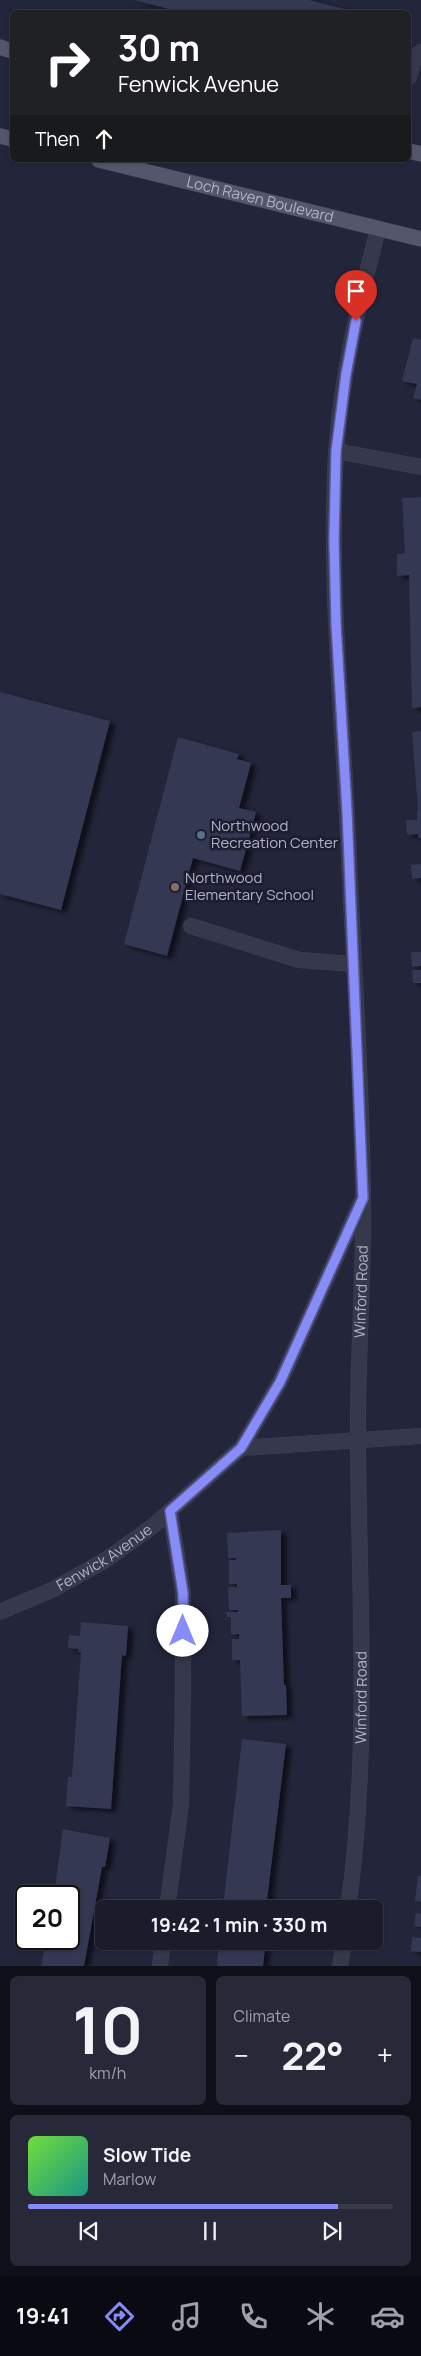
<!DOCTYPE html>
<meta charset="utf-8">
<style>
body{margin:0;font-family:Manrope,sans-serif;background:#272938;color:#f1f3f6;height:100vh;display:flex;flex-direction:column;font-size:19px;white-space:nowrap}
*{box-sizing:border-box;margin:0}
p{font-size:16px;color:#9fa1a9}
.icon{flex:none;width:28px;height:28px;fill:none;stroke:currentColor;stroke-width:2;stroke-linecap:round;stroke-linejoin:round}
.map{position:relative;height:1966px;overflow:hidden}
.side{display:flex;flex-direction:column;gap:10px;padding:10px;background:#0e0f18;flex:1}
.side>*{flex:none}
.top-card{position:absolute;left:10px;top:10px;width:401px;height:152px;border-radius:8px;box-shadow:0 1px 4px #0004,0 0 0 1px #383a48;background:#202124;color:#fff;overflow:hidden}
.speed{position:absolute;left:15px;top:1885px;display:flex;gap:10px;font-size:25px;font-weight:700;text-align:center}
.speed>*{display:grid;place-content:center;width:65px;height:65px;border-radius:50%;background:#1a1c2c;box-shadow:0 1px 4px #0004,0 0 0 1px #383a48;line-height:1}
.speed .limit{border:2px solid #111;border-radius:8px;background:#fff;color:#111}
.pin{position:absolute;display:grid;place-items:center;width:42px;height:42px;color:#fff;margin:-51px -21px;border-radius:50% 50% 50% 0;rotate:-45deg;box-shadow:0 0 5px #0007}
.pin .icon{rotate:45deg}
.me{position:absolute;width:55px;margin:-28px;rotate:0deg;stroke-linejoin:round;filter:drop-shadow(0 0 4px #0008)}
.turn{display:flex;align-items:center;gap:18px;height:105px;padding:0 25px;font-size:22px}
.turn .icon{width:65px;height:65px;stroke-width:2.5}
.turn b{display:block;font-size:35px;line-height:42px}
.then{display:flex;align-items:center;height:48px;padding:0 25px;background:#0003;gap:10px;font-size:19px}
.big{font-size:38px;font-weight:700;line-height:1.1}
.side .widget{flex:1;display:flex;flex-direction:column;justify-content:center;gap:8px;min-width:0;padding:0 18px;border-radius:8px;background:#272938}
.side .dial{align-items:center;gap:0}
.dial b{font-size:65px;line-height:1}
.song{display:flex;align-items:center;gap:15px}
.cover{width:60px;height:60px;border-radius:8px;background:linear-gradient(135deg,hsl(100 70% 55%),hsl(170 70% 35%))}
.played{height:5px;border-radius:2px;background:linear-gradient(90deg,#888cf6 85%,#383a48 85%)}
.keys{display:flex;justify-content:space-around;direction:ltr}
.heat{display:flex;justify-content:space-between;align-items:center;font-size:28px;direction:ltr}
.side .tiles{flex:1;display:grid;gap:10px;grid-template-columns:1fr 1fr}
.widget:last-child{grid-column:span 2}
.trip{position:absolute;left:95px;top:1900px;width:288px;height:50px;border-radius:8px;background:#1a1c2c;box-shadow:0 1px 4px #0004,0 0 0 1px #383a48;font-weight:700;line-height:50px;text-align:center}
.tabs{display:flex;height:80px;justify-content:space-around;align-items:center;background:#0a0b12;color:#9fa1a9}
.tabs .icon{width:35px;height:35px}
.tabs .selected{color:#888cf6}
.tabs b{font-size:22px;color:#f1f3f6}
.map>svg:first-child{display:block}
.building{fill:#353752;filter:url(#shadow)}
.lines{fill:none;stroke-linecap:round;stroke-linejoin:round}
.lane-casing{stroke:#404154;stroke-width:16}
.street-casing{stroke:#404154;stroke-width:16}
.primary-casing{stroke:#404154;stroke-width:16}
.lane{stroke:#36384b;stroke-width:15}
.street{stroke:#36384b;stroke-width:15}
.primary{stroke:#54566b;stroke-width:15}
.route-casing{stroke:#585ba0;stroke-width:12}
.route{stroke:#888cf6;stroke-width:9}
.service-dot{fill:#5c6f8a;stroke:#1c1d30;stroke-width:2}
.education-dot{fill:#8d6e63;stroke:#1c1d30;stroke-width:2}
.labels{text-anchor:middle;stroke-width:5;stroke-linejoin:round;paint-order:stroke}
.street-label{font-size:15px;fill:#b2b2c7;stroke:#1c1d30}
.poi-label{font-size:15px;fill:#b2b2c7;stroke:#1c1d30;text-anchor:start}
</style>
<div class="map">
<svg width="421" height="1966" viewBox="0 0 421 1966">
<defs>
<filter id="shadow"><feDropShadow dx="5.5" dy="3" stdDeviation="2.5" flood-color="#0009"/></filter>
</defs>
<rect width="100%" height="100%" fill="#23253b"/>
<path class="building" d="M134,0H309L356,12H180Z
M413,338L421,340V400L413,398L417,384L402,381Z
M421,497V707L412,708L409,575L397,576V554L405,553L402,498Z
M0,692L110,721L61,910L0,894Z
M421,731V838H418V834L407,835L406,820H417V810H418L412,732Z
M178,737L239,754L237,759L251,763L239,808L256,812L240,871L193,858L167,956L124,944Z
M421,864V878L412,879L411,865Z
M411,952H421V966L412,967Z
M412,970H421V983H413Z
M281,1530V1585H291V1598H281L284,1685H286L287,1715L242,1716L240,1660H232V1639H239V1634L231,1635V1617H227L226,1612H238V1610H229L228,1587H237V1584H229V1560H236V1558H228L227,1533Z
M81,1622L128,1626L126,1656L122,1655L111,1809L66,1806L68,1777H72L81,1652H78L79,1649L68,1648L69,1635L80,1636Z
M242,1739L286,1744L266,1909H216L217,1898L224,1899Z
M63,1829L110,1838L105,1867H102L84,1966H41L46,1939H69V1896H54Z
M418,1876H421V1902L415,1901Z
M416,1913L421,1914V1927L414,1926Z
M412,1937L421,1938V1952L411,1951Z
M219,1941H263L262,1949H265L263,1966H217Z"/>
<g class="lines">
<defs>
<path id="lane" d="M409,77L414,59L421,52
M336,451L421,467
M191,926L299,960L354,964
M241,1448L280,1382L363,1198
M167,1909L181,1804L183,1688V1593L170,1511
M160,1966L163,1941"/>
<g id="street">
<path id="s1" d="M0,1612L54,1589L107,1559L153,1526L241,1448L421,1436"/>
<path id="s2" d="M348,1909C370,1755 359,1598 358,1444C357,1362 364,1280 363,1198C362,1085 354,972 349,860C344,724 328,589 336,453C341,378 359,302 378,229"/>
<path d="M340,1966L344,1941"/>
</g>
<g id="primary">
<path d="M0,47L12,51"/>
<path d="M0,136L12,139"/>
<path d="M409,151L421,154"/>
<path id="s3" d="M99,160L421,239"/>
</g>
</defs>
<use href="#lane" class="lane-casing"/>
<use href="#street" class="street-casing"/>
<use href="#primary" class="primary-casing"/>
<use href="#lane" class="lane"/>
<use href="#street" class="street"/>
<use href="#primary" class="primary"/>
</g>
<g class="lines">
<defs>
<path id="route" d="M183,1631V1593L170,1511L241,1448L280,1382L363,1198L347,811L336,624L334,540L336,451L346,374L356,321"/>
</defs>
<use href="#route" class="route-casing"/>
<use href="#route" class="route"/>
</g>
<circle class="service-dot" cx="201" cy="835" r="5"/>
<circle class="education-dot" cx="175" cy="887" r="5"/>
<g class="labels">
<g class="street-label">
<text dy="5" stroke="none"><textPath href="#s3" startOffset="166">Loch Raven Boulevard</textPath></text>
<text dy="5" stroke="none"><textPath href="#s2" startOffset="618">Winford Road</textPath></text>
<text dy="5" stroke="none"><textPath href="#s1" startOffset="118">Fenwick Avenue</textPath></text>
<text dy="5" stroke="none"><textPath href="#s2" startOffset="212">Winford Road</textPath></text>
</g>
<g class="poi-label">
<text x="211" y="831">Northwood<tspan x="211" dy="17">Recreation Center</tspan></text>
<text x="185" y="883">Northwood<tspan x="185" dy="17">Elementary School</tspan></text>
</g>
</g>
</svg>
<div class="speed"><div class="limit">20</div></div>
<div class="pin" style="left:356px;top:321px;background:#d93025"><svg class="icon" aria-label="arrive" viewBox="0 0 24 24"><path d="M6 21V4h12l-3 4 3 4H6"/></svg></div>
<svg class="me" style="left:183px;top:1631px" viewBox="-20 -20 40 40"><circle r="19" fill="#fff"/><path d="M0-13L10 11 0 6-10 11z" fill="#888cf6"/></svg>
<div class="trip">19:42 · 1 min · 330 m</div>
<div class="top-card">
<div class="turn"><svg class="icon" aria-label="right" viewBox="0 0 24 24"><path d="M7 20v-9h11M14 6l5 5-5 5"/></svg><div><b>30 m</b>Fenwick Avenue</div></div>
<div class="then">Then<svg class="icon" aria-label="ahead" viewBox="0 0 24 24"><path d="M12 20V5M6 11l6-6 6 6"/></svg></div>
</div>
</div>
<section class="side">
<div class="tiles">
<div class="widget dial"><b>10</b><p>km/h</p></div>
<div class="widget"><p>Climate</p>
<div class="heat"><a>−</a><b class="big">22°</b><a>+</a></div>
</div>
<div class="widget">
<div class="song"><i class="cover"></i><div><b>Slow Tide</b><p>Marlow</p></div></div>
<div class="played"></div>
<div class="keys"><svg class="icon" aria-label="previous" viewBox="0 0 24 24"><path d="M18 5L8 12l10 7zM5 5v14"/></svg><svg class="icon" aria-label="pause" viewBox="0 0 24 24"><path d="M8 5v14M16 5v14"/></svg><svg class="icon" aria-label="next" viewBox="0 0 24 24"><path d="M6 5l10 7-10 7zM19 5v14"/></svg></div>
</div>
</div>
</section>
<nav class="tabs">
<b>19:41</b>
<svg class="icon selected" aria-label="directions" viewBox="0 0 24 24"><path d="M12 3l9 9-9 9-9-9zM9 14v-3h6M13 9l2 2-2 2"/></svg>
<svg class="icon" aria-label="music" viewBox="0 0 24 24"><path d="M9 18V5l10-2v13"/><circle cx="6" cy="18" r="3"/><circle cx="16" cy="16" r="3"/></svg>
<svg class="icon" aria-label="phone" viewBox="0 0 24 24"><path d="M5 4h4l2 5-3 2q2 4 5 5l2-3 5 2v4C11 20 4 13 5 4z"/></svg>
<svg class="icon" aria-label="climate" viewBox="0 0 24 24"><path d="M12 3v18M4 7l16 10M4 17L20 7"/></svg>
<svg class="icon" aria-label="car" viewBox="0 0 24 24"><path d="M5 17H2v-5l4-1 3-4h7l3 4 3 1v5h-3M9 17h6M6 11h13"/><circle cx="7" cy="17" r="2"/><circle cx="17" cy="17" r="2"/></svg>
</nav>
